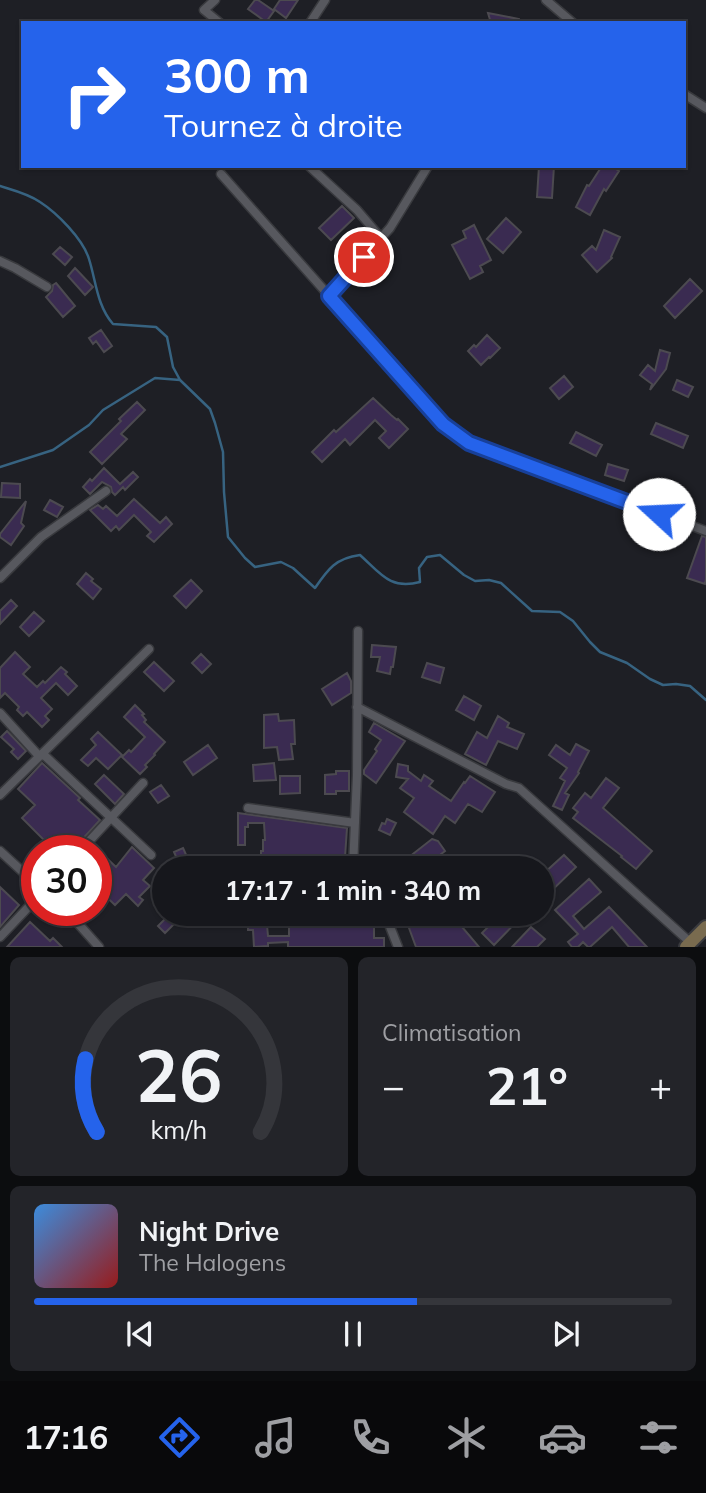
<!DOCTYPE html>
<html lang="fr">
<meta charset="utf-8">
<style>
body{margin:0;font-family:Mulish,sans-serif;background:#232429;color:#f1f3f6;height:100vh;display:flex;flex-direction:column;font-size:26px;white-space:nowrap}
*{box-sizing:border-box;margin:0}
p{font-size:23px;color:#9e9fa3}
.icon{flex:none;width:38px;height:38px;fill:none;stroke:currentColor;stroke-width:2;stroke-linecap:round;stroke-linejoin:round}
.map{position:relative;height:947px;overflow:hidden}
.panel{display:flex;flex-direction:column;gap:10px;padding:10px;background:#0c0d0f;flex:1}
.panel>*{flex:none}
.guide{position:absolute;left:21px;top:21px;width:665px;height:147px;border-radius:0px;box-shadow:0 2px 5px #0004,0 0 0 2px #35363b;background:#2563eb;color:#fff;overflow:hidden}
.speed{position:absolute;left:21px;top:835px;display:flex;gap:14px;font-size:35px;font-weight:700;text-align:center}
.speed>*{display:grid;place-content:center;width:91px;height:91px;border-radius:50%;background:#16171c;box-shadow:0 2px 5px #0004,0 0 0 2px #35363b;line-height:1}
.speed .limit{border:10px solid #d22;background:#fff;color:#111}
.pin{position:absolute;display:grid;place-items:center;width:60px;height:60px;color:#fff;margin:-30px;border:4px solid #fff;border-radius:50%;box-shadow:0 2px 7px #0007}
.me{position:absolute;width:77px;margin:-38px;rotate:290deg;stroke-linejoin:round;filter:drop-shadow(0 0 5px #0008)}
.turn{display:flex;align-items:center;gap:24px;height:147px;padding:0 28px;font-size:32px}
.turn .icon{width:91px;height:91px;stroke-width:2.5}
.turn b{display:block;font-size:49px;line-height:60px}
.big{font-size:52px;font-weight:700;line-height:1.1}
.panel .widget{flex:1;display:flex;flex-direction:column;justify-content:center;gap:10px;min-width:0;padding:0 24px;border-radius:10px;background:#232429}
.panel .dial{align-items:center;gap:0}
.dial svg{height:182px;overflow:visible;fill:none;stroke:#35363b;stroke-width:7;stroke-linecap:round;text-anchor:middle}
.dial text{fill:#f1f3f6;stroke:none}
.song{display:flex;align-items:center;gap:21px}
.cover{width:84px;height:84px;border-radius:10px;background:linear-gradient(135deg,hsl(210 70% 55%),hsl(0 70% 35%))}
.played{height:7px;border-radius:4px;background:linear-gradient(90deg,#2563eb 60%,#35363b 60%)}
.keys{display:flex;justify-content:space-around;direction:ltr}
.heat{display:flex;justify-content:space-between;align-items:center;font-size:38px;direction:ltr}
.panel .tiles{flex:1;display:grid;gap:10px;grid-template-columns:1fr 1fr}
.widget:last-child{grid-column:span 2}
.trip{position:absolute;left:152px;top:856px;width:402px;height:70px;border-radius:35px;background:#16171c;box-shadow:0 2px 5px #0004,0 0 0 2px #35363b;font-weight:700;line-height:70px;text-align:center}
.tabs{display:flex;height:112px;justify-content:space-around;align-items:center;background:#09090b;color:#9e9fa3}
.tabs .icon{width:49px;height:49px}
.tabs .on{color:#2563eb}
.tabs b{font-size:32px;color:#f1f3f6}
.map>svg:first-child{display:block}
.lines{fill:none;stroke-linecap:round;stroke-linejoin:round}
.stream{stroke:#376381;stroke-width:2.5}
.building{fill:#3a2b51;stroke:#4c4a50;stroke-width:2}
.street-casing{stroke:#393a3e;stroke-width:11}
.secondary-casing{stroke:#393a3e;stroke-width:16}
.street{stroke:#57585e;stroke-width:8}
.secondary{stroke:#796b4f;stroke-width:12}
.route-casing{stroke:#184099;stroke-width:18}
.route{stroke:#2563eb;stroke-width:12}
</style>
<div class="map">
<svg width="706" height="947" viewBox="0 0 706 947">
<rect width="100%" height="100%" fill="#1e1f25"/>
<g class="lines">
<path class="stream" d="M0,186C13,190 29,194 40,202C57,213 83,239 89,259C96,281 97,306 113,324L156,327L167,337L173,367L180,380L210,409L215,423L223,452L224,492L228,537L245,558L255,567L281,562L293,568L315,588C328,569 336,558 360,555C381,574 390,590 420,582L419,568L427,557L440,555L464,575L475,581L489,580L501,583L532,611L560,612L573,621L590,642L600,652L627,663L650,679L663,685L676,684L690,686L706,700
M0,467L53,450L89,425L103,410L155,378L180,380"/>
</g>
<path class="building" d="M255,0H258L274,11L266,22L248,9Z
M280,0H298L286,18L274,9Z
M488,13L519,19V23H491Z
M539,166H554L552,198L537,197Z
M602,166H611L619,171L606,191L604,189L590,215L576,207L587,185L589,186Z
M342,206L354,218L331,240L319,228Z
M506,218L521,232L503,253L487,239Z
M474,225L491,260L480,266L483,272L470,279L452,245L466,238L463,231Z
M604,230L620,237L611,257L612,258L597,272L582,255L592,246L596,250Z
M60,247L72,257L65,265L53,254Z
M75,268L93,287L85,295L68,276Z
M690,279L702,291L675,318L664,306Z
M56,283L75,306L63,317L46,297L52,291L53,285Z
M101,330L112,346L104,352L96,341L93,344L89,338Z
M487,335L500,348L490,358L489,357L481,365L468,351L474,345L476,347Z
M660,350L670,353L666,369L650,390L652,384L640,375L648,365L655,371Z
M564,376L573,387L559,399L550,388Z
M677,380L693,387L688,397L673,390Z
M373,398L391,415L397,420L398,419L408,429L389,448L379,438L386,431L375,420L350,445L345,439L322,462L312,452L334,430L336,432Z
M137,402L145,410L121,434L127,439L102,464L90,452L121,421L119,419Z
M656,423L688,436L683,448L651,434Z
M576,432L602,445L596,456L570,443Z
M608,464L628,470L624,481L605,475Z
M104,468L120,484L133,472L138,477L125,490L123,487L115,495L112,492L111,487L102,482L90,494L83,487L90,479L92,481Z
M2,483L20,484V498L1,497Z
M134,499L160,523L166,517L172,524L154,542L147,536L151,532L134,515L119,530L116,526L111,531L90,510L98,505L103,509L106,506L117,516Z
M50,500L63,507L57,517L44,510Z
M26,501L21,523L24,526L11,545L0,537V534Z
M702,536L706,537V579L705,584L687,578Z
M86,573L93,579L91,581L101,589L93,599L77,584Z
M191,580L202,591L186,608L174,596Z
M11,600L17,606L0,624V611Z
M34,612L44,621L29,636L20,627Z
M372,645L396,647L393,667H391L390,674L377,671L380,657H371Z
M15,652L30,667L23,674L37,687L43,681L45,683L61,667L67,672L65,674L77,686L68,695L56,683L41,698L52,709L45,716L49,720L42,727L27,712L23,716L17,710L19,707L5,693L0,698V668Z
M201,654L211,664L202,673L192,663Z
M154,662L174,681L164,691L144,672Z
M427,663L444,668L440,683L422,677Z
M347,673L351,681V693L332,705L322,689Z
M464,696L481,706L474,720L456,710Z
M135,705L144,714L142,715L146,720L144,722L165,742L154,754L155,755L145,765L147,767L140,774L122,757L129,750L131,752L145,737L124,717Z
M278,714L279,721L294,720L295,744H291L293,759L279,760L277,747L264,748V715Z
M498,716L509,723L507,727L524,734L517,749L498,741L486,765L465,754L477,732L487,738Z
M374,723L405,741L376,783L364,774V770L377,751L375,749L381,740L369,732Z
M7,731L26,751L18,759L11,752L14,749L1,737Z
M98,732L122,755L108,769L96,758L88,766L81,760L96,745L91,739Z
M576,744L589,751L578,772L579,773L565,793L569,795L562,810L553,806L565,781L560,778L567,768L549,755L556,745L570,755Z
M208,745L217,758L193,775L184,762Z
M42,763L80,798L78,800L100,820L77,845L74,843L67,850H35L44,840L22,818L35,805L18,789Z
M274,763L276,780L254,781L253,765Z
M398,764L408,766V771L421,781L424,775L433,781L429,786L451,801L464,782L465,783L470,776L495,792L482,812L468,804L455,823L445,816L433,834L404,812L414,798L400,788L408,779L396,777Z
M336,771H349V791H336V794H325V775L336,774Z
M104,775L124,794L115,804L95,784Z
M280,776H300V793L280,794Z
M606,778L619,788L603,808L652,851L636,869L621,857L622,856L573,818L578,812L573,808L585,793L591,798Z
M161,785L169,796L158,803L150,792Z
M238,813L347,828L345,857L324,858V868H299V866L272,862V868H261V851H263V840H265L264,823H248V827H245V845H238Z
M387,819L396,823L390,835L379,830L382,823L385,824Z
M432,839L438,841L445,851L423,868H395Z
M132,847L154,868L143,880L150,886L139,897L143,900L138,906L126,894L115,905L96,887L109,873L96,861V848L116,867Z
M183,848L192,868H183L178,861L174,852Z
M564,855L576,867L542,900V875Z
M589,879L601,892L573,916L584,929L609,907L647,947H629L612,927L590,947H588L583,942L578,947H572L568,942L578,934L555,910Z
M0,887L19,905L0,927Z
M170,914H184L165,933L158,926Z
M248,914H266L268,936H289V918L318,919L317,914H372L374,915V938H384V947H288V942L268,943V946L254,947L253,930H248Z
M413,914H455L459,920L457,921L479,947H416L409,928L414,925L411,919L414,918Z
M501,914H524L494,945L482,933Z
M30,922L50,941L53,938L62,947H7Z
M531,927L545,939L537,947H512Z"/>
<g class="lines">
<defs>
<path id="street" d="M215,0L204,10L220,23
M546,0L573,23
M310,23L325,0
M684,94L706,108
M309,166L357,210L381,238
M221,174L443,424L469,443L706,531
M0,261L15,268L47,287
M329,296L390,228L428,166
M0,578L41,537L106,491
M357,707L506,784L519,788L691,943
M0,713L39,756L44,755L151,855
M0,795L149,649
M248,808L355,823
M81,850L143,783
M0,851L37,885
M353,868L357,775L358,631
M66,910L99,947
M385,914L398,947
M0,937L37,898"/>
<path id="secondary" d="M686,947L706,927"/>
</defs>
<use href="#street" class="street-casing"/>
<use href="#secondary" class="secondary-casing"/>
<use href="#street" class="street"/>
<use href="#secondary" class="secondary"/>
</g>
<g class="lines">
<defs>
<path id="route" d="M364,257L329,296L443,424L469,443L659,514"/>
</defs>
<use href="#route" class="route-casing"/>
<use href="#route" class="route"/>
</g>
</svg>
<div class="speed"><div class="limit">30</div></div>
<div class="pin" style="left:364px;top:257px;background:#d93025"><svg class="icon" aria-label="arrive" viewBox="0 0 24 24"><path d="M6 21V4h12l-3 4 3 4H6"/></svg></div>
<svg class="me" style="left:659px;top:514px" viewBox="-20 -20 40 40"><circle r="19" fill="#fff"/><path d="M0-13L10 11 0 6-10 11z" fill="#2563eb"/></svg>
<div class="trip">17:17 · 1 min · 340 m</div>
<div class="guide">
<div class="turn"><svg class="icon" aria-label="right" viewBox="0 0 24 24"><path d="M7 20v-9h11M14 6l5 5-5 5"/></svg><div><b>300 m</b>Tournez à droite</div></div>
</div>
</div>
<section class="panel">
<div class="tiles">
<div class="widget dial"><svg viewBox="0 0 100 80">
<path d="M14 69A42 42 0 1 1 86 69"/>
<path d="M14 69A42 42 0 0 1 9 37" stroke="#2563eb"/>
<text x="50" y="56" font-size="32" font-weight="700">26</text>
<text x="50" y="72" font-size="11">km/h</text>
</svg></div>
<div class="widget"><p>Climatisation</p>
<div class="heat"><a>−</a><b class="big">21°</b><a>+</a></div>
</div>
<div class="widget">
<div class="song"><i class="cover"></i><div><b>Night Drive</b><p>The Halogens</p></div></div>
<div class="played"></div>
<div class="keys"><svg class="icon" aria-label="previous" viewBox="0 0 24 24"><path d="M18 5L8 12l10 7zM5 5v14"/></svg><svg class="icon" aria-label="pause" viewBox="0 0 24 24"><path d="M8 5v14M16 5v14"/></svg><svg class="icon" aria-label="next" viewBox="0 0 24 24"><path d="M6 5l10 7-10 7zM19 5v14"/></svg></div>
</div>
</div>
</section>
<nav class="tabs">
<b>17:16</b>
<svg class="icon on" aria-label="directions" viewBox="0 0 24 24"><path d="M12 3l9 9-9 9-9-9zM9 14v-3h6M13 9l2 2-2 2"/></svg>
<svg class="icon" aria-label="music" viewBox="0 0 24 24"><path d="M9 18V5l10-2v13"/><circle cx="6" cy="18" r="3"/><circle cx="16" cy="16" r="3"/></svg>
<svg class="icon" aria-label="phone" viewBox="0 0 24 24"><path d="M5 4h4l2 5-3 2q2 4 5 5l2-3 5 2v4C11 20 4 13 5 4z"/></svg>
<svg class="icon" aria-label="climate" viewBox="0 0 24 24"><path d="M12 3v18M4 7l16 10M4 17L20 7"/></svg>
<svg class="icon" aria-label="car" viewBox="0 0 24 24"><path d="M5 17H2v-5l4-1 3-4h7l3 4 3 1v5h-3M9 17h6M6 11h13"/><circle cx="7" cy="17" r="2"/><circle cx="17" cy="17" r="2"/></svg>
<svg class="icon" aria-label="filters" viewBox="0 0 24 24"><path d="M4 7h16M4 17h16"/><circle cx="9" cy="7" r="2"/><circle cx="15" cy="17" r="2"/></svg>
</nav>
